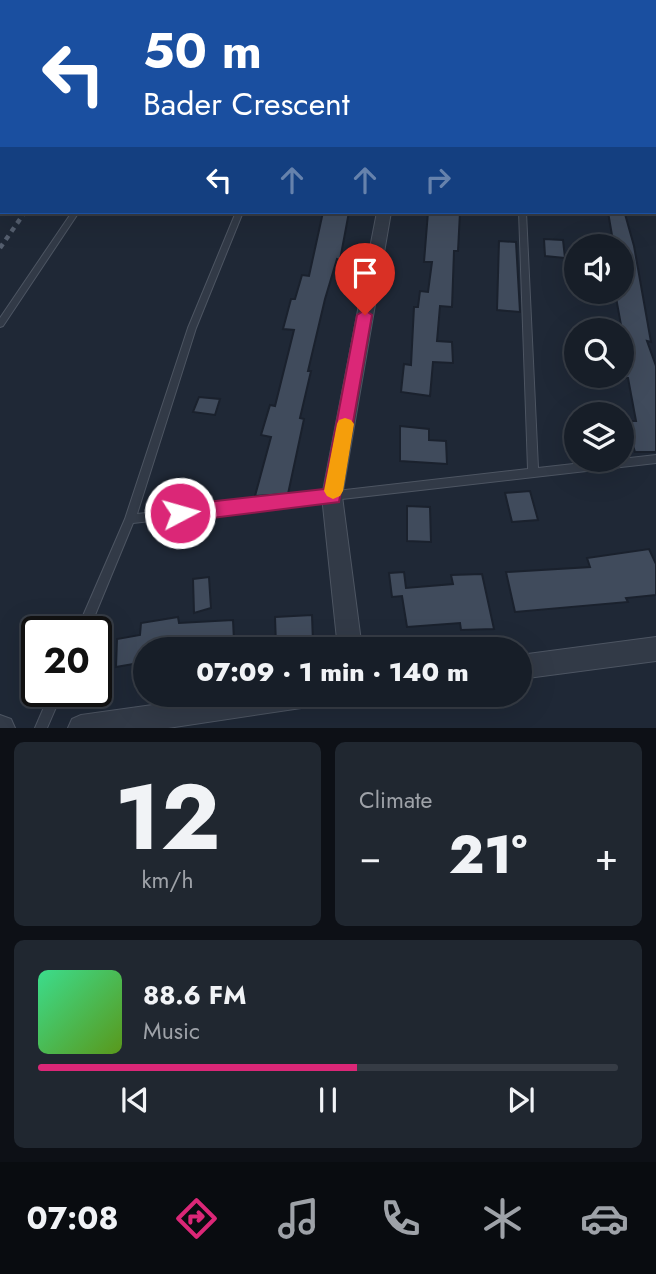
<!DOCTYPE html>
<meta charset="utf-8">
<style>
body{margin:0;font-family:Jost,sans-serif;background:#202730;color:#f1f3f6;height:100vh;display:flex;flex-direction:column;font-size:26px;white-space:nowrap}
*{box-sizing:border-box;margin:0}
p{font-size:23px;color:#9ea2a8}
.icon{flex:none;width:38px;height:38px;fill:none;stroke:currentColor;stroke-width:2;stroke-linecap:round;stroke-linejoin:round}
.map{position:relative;height:728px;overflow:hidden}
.side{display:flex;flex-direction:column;gap:14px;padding:14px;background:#0d1016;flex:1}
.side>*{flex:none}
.hud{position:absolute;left:0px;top:0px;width:656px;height:214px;box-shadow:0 7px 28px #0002,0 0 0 2px #363c45;background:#1a4fa0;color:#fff;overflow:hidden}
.buttons{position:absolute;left:564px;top:234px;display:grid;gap:14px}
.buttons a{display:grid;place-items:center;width:70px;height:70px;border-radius:50%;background:#171e28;box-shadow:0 7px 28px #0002,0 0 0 2px #363c45;font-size:35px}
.speed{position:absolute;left:21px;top:616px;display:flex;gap:14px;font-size:35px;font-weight:700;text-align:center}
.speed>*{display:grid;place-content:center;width:91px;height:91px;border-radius:50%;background:#171e28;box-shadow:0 7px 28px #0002,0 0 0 2px #363c45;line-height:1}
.speed .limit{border:4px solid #111;border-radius:10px;background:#fff;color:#111}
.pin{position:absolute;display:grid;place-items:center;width:60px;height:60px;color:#fff;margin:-72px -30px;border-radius:50% 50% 50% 0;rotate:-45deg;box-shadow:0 0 7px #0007}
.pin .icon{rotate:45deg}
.me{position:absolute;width:77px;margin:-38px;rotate:84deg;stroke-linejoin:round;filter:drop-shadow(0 0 5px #0008)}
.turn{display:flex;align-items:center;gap:24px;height:147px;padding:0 28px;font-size:32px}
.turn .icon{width:91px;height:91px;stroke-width:2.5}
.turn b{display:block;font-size:49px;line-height:60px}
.lanes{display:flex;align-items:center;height:66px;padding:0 28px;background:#0003;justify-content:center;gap:35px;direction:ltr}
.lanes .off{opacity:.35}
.big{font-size:52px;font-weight:800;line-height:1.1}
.side .widget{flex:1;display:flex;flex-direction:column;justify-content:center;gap:10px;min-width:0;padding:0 24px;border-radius:10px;background:#202730}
.side .dial{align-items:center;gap:0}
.dial b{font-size:91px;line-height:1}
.song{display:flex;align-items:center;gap:21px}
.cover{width:84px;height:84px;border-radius:10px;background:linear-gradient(135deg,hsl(150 70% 55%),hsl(90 70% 35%))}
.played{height:7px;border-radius:4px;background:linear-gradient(90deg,#db2777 55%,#363c45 55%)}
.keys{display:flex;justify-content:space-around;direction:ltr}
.heat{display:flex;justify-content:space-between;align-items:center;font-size:38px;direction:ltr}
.side .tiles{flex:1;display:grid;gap:14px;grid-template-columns:1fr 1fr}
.widget:last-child{grid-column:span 2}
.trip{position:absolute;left:133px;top:637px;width:399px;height:70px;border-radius:35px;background:#171e28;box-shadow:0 7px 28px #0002,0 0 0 2px #363c45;font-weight:800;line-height:70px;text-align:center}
.tabs{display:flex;height:112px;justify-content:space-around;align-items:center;background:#090c10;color:#9ea2a8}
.tabs .icon{width:49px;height:49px}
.tabs .on{color:#db2777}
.tabs b{font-size:32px;color:#f1f3f6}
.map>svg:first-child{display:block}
.building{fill:#404b5c;stroke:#1a212d;stroke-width:2}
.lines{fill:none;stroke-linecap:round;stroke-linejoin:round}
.lane-casing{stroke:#4d5562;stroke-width:2}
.street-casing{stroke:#4d5562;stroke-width:2}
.lane{fill:#323a47;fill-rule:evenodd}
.street{fill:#323a47;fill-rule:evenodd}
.rail-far1{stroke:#545e6e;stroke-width:3.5;stroke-dasharray:4.5 4.5;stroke-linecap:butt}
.rail{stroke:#545e6e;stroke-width:4.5;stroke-dasharray:5 5;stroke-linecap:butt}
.route{fill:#db2777;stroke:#8e194d;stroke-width:2}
.slow{fill:#f59e0b}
</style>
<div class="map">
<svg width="656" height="728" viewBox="0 0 656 728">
<rect width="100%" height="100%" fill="#1f2836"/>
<path class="building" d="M323,212H349L340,260L337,259L325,299L308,371H311L300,418L304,419L288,494L255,496L271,437L261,435L270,405L275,406L294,330L283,329L291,299H295L302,275L309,276Z
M428,212H460L458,251H454L452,307L440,306L437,341L452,342L453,363L433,362L430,396L401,392L404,364L411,365L414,307H418L420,291L428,292L432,262H424Z
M608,212L625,214L634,246L651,342L647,341L656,366V452H635L625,421H636L628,378H621V325L615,292H621V247H614Z
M544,239L563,240L565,258L545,256Z
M499,241L516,242L520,312L497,310Z
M199,397L220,399L215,415L193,412Z
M400,426L429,429V440L446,441L447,464L400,461Z
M530,491L538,520L512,522L505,493Z
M407,506L430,507L431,542L407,541Z
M649,549L656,564V595L626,598L628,602L515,612L506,572L590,567L587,558Z
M404,572L406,588L453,584L451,575L482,574L494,629L461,630L460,623L407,627L402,596L392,597L389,573Z
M209,577L211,608L194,613L193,579Z
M312,615L313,643L276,645L275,617Z
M178,617L179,623L233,620L234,641L176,649H145V662L116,667L117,639L140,635L141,623Z"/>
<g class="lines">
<defs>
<path id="lane" d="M654,100H656V104H654Z
M72,212H79L3,326L0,327V318Z
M236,212H243L196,328L137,514L528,469L519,212H526L538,468L609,460H621V459L656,455V463L133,523L88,632H76L125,519L188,328Z
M51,691H63L47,728H35Z"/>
<path id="street" d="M654,191H656V206H654Z
M377,212H391L342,496L362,649H338L322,496Z
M656,637V661L520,679V655Z
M224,695H320L317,704L308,707L168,728H68L72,719L81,715Z
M0,715L11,719L15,728H0Z"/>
</defs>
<use href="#lane" class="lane-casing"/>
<use href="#street" class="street-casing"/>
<use href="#lane" class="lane"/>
<use href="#street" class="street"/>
<path class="rail-far1" d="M254,0L259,2"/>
<path class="rail" d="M0,248L25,212"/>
</g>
<path class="route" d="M365,310L372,315L339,502L180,522L174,519L171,513L174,507L180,505L324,489L357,315Z"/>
<path class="slow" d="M345,418L351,420L354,424L343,491L340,496L333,499L327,496L324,491L337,424L339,420Z"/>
</svg>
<div class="buttons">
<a><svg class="icon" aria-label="sound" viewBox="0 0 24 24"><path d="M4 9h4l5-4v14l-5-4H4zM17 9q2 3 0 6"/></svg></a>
<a><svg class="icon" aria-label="search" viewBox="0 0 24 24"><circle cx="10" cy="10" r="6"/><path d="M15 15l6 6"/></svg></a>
<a><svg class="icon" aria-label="layers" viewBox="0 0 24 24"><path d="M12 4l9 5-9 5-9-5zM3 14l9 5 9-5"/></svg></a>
</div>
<div class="speed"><div class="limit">20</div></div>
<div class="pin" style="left:365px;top:315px;background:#d93025"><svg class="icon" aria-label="arrive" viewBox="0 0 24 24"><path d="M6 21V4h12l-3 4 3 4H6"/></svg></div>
<svg class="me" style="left:180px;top:513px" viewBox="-20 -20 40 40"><circle r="17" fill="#db2777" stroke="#fff" stroke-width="3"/><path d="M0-11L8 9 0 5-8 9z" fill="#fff"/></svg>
<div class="trip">07:09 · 1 min · 140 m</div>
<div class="hud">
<div class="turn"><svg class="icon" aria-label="left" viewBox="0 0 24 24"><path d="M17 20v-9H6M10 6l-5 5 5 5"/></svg><div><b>50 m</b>Bader Crescent</div></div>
<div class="lanes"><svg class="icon" aria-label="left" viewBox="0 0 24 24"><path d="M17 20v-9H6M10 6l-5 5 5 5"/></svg><svg class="icon off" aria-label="ahead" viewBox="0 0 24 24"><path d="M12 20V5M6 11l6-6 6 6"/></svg><svg class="icon off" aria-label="ahead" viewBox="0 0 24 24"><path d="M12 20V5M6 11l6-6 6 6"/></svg><svg class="icon off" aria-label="right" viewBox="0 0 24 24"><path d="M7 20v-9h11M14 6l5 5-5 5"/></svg></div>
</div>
</div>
<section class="side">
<div class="tiles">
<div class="widget dial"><b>12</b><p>km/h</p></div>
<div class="widget"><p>Climate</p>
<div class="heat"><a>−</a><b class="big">21°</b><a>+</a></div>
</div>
<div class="widget">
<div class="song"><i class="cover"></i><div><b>88.6 FM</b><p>Music</p></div></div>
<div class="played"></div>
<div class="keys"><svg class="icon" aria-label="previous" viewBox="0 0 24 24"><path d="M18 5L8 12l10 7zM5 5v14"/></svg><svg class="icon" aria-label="pause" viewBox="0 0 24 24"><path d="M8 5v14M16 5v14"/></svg><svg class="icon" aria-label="next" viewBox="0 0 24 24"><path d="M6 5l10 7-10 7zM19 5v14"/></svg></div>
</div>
</div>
</section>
<nav class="tabs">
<b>07:08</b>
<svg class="icon on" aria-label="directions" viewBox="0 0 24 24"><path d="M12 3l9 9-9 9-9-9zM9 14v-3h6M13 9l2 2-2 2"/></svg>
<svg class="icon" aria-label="music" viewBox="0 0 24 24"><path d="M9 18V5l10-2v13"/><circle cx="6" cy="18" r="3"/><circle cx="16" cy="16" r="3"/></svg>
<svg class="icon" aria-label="phone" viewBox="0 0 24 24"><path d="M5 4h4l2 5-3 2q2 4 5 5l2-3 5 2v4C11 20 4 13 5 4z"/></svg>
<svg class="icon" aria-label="climate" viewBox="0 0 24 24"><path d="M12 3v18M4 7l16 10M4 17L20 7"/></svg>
<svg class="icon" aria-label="car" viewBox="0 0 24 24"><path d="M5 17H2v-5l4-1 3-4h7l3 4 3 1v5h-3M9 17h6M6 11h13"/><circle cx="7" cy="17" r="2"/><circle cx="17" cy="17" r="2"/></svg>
</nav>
